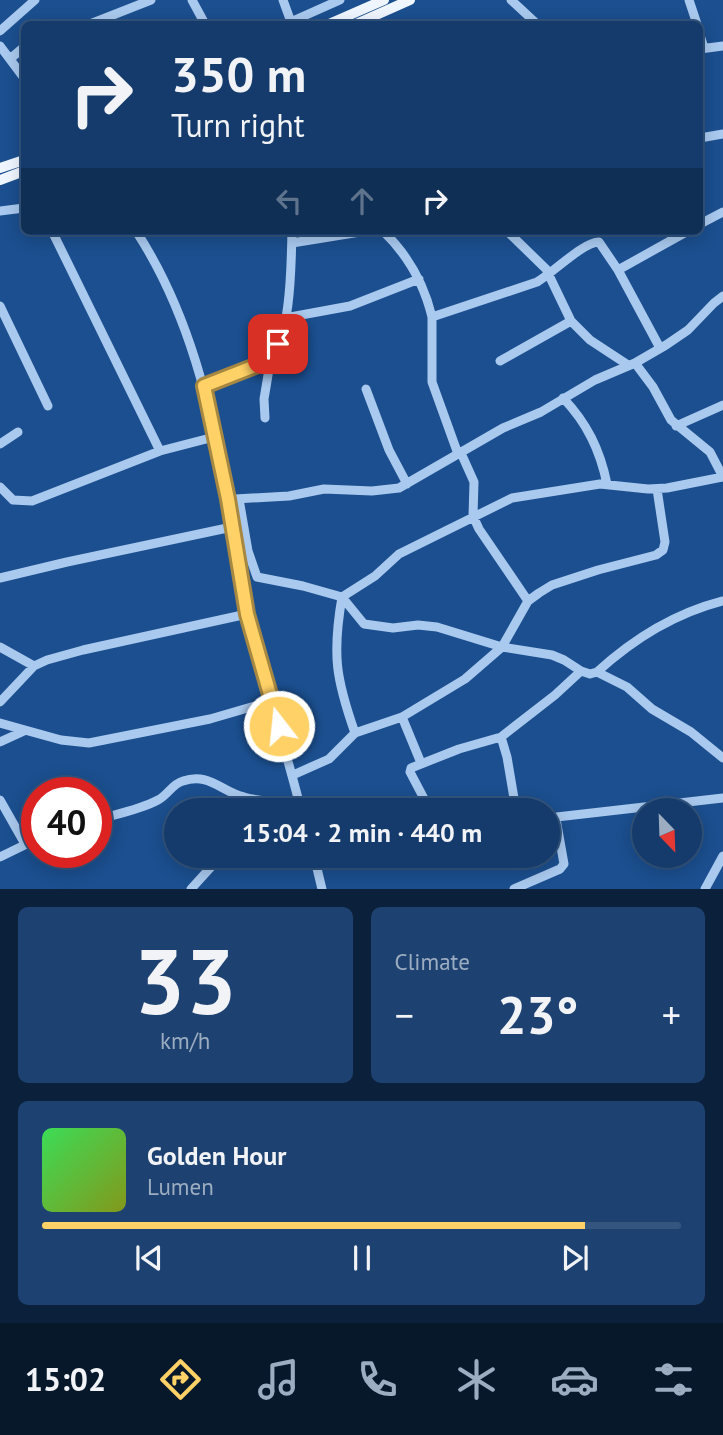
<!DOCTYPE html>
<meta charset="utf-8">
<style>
body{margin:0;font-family:"PT Sans",sans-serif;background:#1d4271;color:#f1f3f6;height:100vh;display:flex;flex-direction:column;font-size:26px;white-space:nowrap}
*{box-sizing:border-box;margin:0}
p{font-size:23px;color:#9dadc1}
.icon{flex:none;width:38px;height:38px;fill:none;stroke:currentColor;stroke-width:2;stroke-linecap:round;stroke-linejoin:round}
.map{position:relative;height:889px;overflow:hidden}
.sheet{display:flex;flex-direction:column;gap:18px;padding:18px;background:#0b203b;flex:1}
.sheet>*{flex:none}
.hud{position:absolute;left:21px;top:21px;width:682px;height:214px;border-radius:10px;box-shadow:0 4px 18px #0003,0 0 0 2px #33557e;background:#143b6b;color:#f1f3f6;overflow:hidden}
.needle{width:46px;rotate:157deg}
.buttons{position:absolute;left:632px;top:798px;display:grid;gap:14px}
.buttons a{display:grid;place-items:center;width:70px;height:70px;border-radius:50%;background:#143b6b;box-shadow:0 4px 18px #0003,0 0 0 2px #33557e;font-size:35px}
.speed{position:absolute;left:21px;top:777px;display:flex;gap:14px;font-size:35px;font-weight:700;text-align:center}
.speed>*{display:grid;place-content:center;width:91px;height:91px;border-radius:50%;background:#143b6b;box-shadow:0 4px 18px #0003,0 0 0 2px #33557e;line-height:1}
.speed .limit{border:10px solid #d22;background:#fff;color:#111}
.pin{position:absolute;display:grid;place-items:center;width:60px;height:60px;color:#fff;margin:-30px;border-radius:14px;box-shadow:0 4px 10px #0006}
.me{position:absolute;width:77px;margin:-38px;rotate:344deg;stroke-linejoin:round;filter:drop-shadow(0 0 5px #0008)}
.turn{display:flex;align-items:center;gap:24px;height:147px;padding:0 35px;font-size:32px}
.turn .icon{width:91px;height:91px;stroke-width:2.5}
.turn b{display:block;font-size:49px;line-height:60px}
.lanes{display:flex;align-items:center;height:66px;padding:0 35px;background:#0003;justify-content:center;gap:35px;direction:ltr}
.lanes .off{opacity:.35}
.big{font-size:52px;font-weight:600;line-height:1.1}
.sheet .tile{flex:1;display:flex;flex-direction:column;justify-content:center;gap:10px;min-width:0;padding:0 24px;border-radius:10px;background:#1d4271}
.sheet .dial{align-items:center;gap:0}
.dial b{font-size:91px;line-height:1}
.song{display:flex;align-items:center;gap:21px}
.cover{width:84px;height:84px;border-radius:10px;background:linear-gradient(135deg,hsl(130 70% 55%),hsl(70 70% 35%))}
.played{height:7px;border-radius:4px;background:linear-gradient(90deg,#ffd166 85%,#33557e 85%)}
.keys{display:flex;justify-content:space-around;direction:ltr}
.heat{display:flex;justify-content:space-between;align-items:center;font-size:38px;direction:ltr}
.sheet .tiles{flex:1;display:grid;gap:18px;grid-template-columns:1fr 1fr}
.tile:last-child{grid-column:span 2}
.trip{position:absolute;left:164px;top:798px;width:396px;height:70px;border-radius:35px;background:#143b6b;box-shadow:0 4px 18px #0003,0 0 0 2px #33557e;font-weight:600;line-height:70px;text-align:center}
.tabs{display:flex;height:112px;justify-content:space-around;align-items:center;background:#08182b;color:#9dadc1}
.tabs .icon{width:49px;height:49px}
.tabs .current{color:#ffd166}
.tabs b{font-size:32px;color:#f1f3f6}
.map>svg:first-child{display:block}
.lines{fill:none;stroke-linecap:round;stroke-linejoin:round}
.minor{stroke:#a9c9ee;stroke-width:9}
.major{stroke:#f0f6ff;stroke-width:10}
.route-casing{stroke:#a68842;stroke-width:18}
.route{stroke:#ffd166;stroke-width:12}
</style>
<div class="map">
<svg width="723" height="889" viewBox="0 0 723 889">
<rect width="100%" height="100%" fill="#1b4f8f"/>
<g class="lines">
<path class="minor" d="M192,0L205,24
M283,0L291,22
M511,0L537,24
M689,0L697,24
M90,24L151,0
M286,24L340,0
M0,31L35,0
M700,35L704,48
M0,46L24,78
M700,49L723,46
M10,59L24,47
M700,138L723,134
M0,211L24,208
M700,224L723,212
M52,231L160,451
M136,231C189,312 211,407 228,501C235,539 238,578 247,616C263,681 285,745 301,810
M383,231C408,255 424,284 432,317
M507,231L546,269L571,321L590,340L628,365
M292,243L366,231
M618,270L688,231
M0,306L48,406
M285,318L350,306L419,279
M500,361L571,321
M204,386C222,379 255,371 269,358C292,337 291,261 292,231
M366,389L389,450L407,484
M563,398C587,423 600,450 607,484
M265,418L264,399L271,357
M676,426L723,405
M0,444L18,432
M461,453L474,482L473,516L479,529L528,601
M458,454L432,382V317L537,282C553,273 583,242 599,242L618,270L660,348
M0,487L13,500L32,501L160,451L214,437
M235,499L289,496L324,489L372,491L399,488L503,428L541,412L595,380L635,363L666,345L688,330L714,303L723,296
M239,499L248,551L257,577L303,586L342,597L364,624L393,628L418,625L437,627L502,647L552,655L564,660L581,671L590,674L597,672L627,687L652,709L691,732L723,758
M0,578L67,562L232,527
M0,647L34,666
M597,672C633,639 676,613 722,601
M0,702L34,666L47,660L83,650L247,614
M402,717L421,763
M0,723L61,740L89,743L210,719L272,701
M355,733C336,679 332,655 342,597L375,576L399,554L512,498L600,484L648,489L667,488L723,477L710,452L671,420L653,387L635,363
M501,737L507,757L516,810
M0,742L24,731
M293,775L329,759L355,733L402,717L465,679L502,647L528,601L539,593L552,585L598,570L656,555L663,550L665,542L657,489
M0,800L25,844
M430,810L410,772L411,768L459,749L501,737L555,695L581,671
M548,818L723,798
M96,820C117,814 139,810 158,800C168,795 172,784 183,781C209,772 222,792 244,797C258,801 273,801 287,806
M314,856L322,889
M0,857L37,839
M191,889L221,856
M514,889L560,869L564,864L556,819
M705,889L723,856"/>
<path class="major" d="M329,24L384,0
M356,24L410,0
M0,168L24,160
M0,180L24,171"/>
</g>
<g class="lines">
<defs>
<path id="route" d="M278,344L271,357L260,364L204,386L228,499L247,614L279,726"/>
</defs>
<use href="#route" class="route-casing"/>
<use href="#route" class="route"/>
</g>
</svg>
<div class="buttons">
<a><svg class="needle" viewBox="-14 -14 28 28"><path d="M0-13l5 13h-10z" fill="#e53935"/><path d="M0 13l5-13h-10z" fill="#9dadc1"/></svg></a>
</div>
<div class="speed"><div class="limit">40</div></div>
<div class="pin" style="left:278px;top:344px;background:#d93025"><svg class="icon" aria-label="arrive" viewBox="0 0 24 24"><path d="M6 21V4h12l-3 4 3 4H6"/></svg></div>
<svg class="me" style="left:279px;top:726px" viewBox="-20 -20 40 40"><circle r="17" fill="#ffd166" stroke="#fff" stroke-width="3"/><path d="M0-11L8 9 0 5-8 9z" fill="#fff"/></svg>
<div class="trip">15:04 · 2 min · 440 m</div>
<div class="hud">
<div class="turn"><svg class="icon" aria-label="right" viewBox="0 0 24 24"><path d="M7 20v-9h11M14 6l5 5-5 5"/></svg><div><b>350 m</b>Turn right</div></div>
<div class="lanes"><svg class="icon off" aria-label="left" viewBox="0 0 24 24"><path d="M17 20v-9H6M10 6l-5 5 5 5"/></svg><svg class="icon off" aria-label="ahead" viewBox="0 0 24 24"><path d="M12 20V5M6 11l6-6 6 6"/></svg><svg class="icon" aria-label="right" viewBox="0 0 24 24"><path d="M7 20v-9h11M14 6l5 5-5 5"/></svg></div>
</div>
</div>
<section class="sheet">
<div class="tiles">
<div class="tile dial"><b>33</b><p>km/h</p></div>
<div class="tile"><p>Climate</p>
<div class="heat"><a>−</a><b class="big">23°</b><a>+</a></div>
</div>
<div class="tile">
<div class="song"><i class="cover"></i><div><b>Golden Hour</b><p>Lumen</p></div></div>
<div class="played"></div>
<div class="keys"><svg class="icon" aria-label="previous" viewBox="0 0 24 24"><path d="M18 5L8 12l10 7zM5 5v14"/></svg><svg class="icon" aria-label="pause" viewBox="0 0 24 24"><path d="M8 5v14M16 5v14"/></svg><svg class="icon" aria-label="next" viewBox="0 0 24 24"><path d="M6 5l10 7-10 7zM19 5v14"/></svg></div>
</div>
</div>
</section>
<nav class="tabs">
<b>15:02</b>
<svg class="icon current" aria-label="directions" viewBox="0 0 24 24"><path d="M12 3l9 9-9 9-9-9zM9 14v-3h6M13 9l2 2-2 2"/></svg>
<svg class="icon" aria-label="music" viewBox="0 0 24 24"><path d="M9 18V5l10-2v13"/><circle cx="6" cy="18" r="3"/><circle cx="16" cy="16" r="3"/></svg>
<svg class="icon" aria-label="phone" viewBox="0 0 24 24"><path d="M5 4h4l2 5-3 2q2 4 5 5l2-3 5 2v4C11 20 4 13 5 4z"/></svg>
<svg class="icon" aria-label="climate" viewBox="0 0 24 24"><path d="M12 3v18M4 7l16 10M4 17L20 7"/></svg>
<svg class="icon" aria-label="car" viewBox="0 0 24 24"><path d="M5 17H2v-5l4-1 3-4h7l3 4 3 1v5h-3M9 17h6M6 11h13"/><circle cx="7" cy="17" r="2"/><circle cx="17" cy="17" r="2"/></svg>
<svg class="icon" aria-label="filters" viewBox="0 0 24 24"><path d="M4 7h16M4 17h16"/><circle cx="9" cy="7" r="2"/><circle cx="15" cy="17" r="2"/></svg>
</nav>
